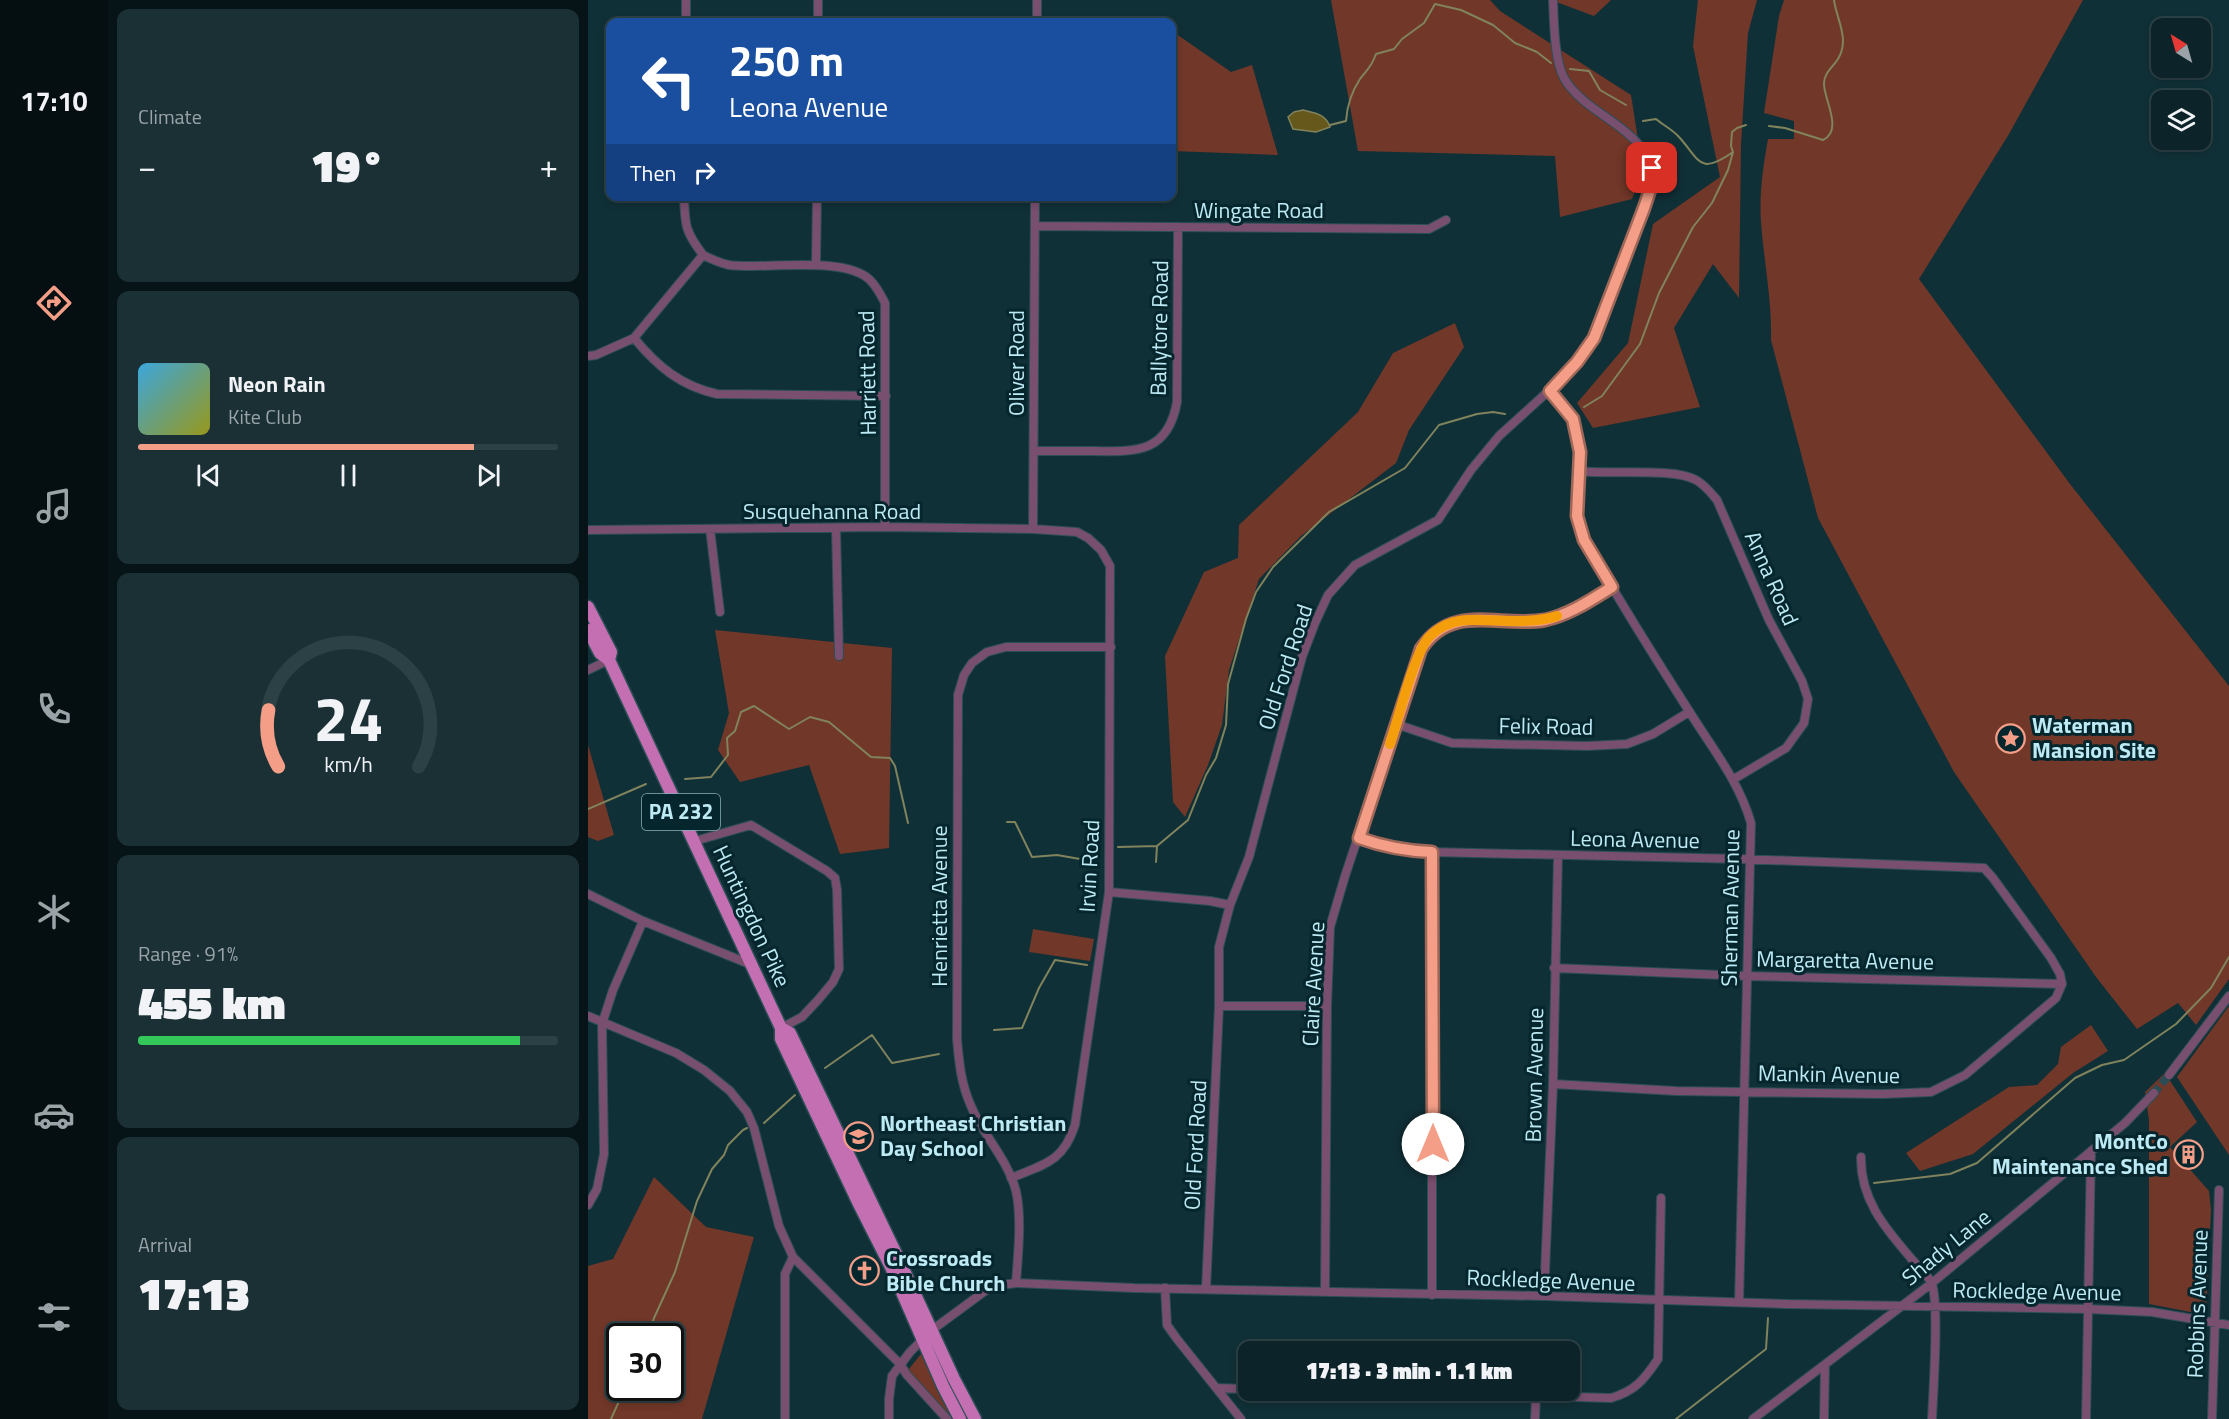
<!DOCTYPE html>
<meta charset="utf-8">
<style>
body{margin:0;font-family:"Titillium Web",sans-serif;background:#1a3035;color:#f1f3f6;height:100vh;display:flex;flex-direction:column;font-size:22px;white-space:nowrap}
*{box-sizing:border-box;margin:0}
p{font-size:20px;color:#9aa4a8}
.icon{flex:none;width:33px;height:33px;fill:none;stroke:currentColor;stroke-width:2;stroke-linecap:round;stroke-linejoin:round}
.map{position:relative;flex:1;overflow:hidden}
.panel{display:flex;flex-direction:column;gap:9px;padding:9px;background:#071417;width:480px}
.panel>*{flex:none}
.guide{position:absolute;left:18px;top:18px;width:570px;height:183px;border-radius:12px;box-shadow:0 3px 9px #0003,0 0 0 2px #2c4146;background:#1a4fa0;color:#fff;overflow:hidden}
.needle{width:39px;rotate:323deg}
.buttons{position:absolute;left:1563px;top:18px;display:grid;gap:12px}
.buttons a{display:grid;place-items:center;width:60px;height:60px;border-radius:12px;background:#0c2429;box-shadow:0 3px 9px #0003,0 0 0 2px #2c4146;font-size:30px}
.speed{position:absolute;left:18px;top:1323px;display:flex;gap:12px;font-size:30px;font-weight:700;text-align:center}
.speed>*{display:grid;place-content:center;width:78px;height:78px;border-radius:50%;background:#0c2429;box-shadow:0 3px 9px #0003,0 0 0 2px #2c4146;line-height:1}
.speed .limit{border:3px solid #111;border-radius:9px;background:#fff;color:#111}
.pin{position:absolute;display:grid;place-items:center;width:51px;height:51px;color:#fff;margin:-26px;border-radius:12px;box-shadow:0 3px 9px #0006}
.me{position:absolute;width:66px;margin:-33px;rotate:0deg;stroke-linejoin:round;filter:drop-shadow(0 0 4px #0008)}
.turn{display:flex;align-items:center;gap:21px;height:126px;padding:0 24px;font-size:27px}
.turn .icon{width:78px;height:78px;stroke-width:2.5}
.turn b{display:block;font-size:42px;line-height:51px}
.then{display:flex;align-items:center;height:57px;padding:0 24px;background:#0003;gap:12px;font-size:22px}
.big{font-size:45px;font-weight:800;line-height:1.1}
.panel .tile{flex:1;display:flex;flex-direction:column;justify-content:center;gap:9px;min-width:0;padding:0 21px;border-radius:12px;background:#1a3035}
.panel .dial{align-items:center;gap:0}
.dial svg{height:156px;overflow:visible;fill:none;stroke:#2c4146;stroke-width:7;stroke-linecap:round;text-anchor:middle}
.dial text{fill:#f1f3f6;stroke:none}
.song{display:flex;align-items:center;gap:18px}
.cover{width:72px;height:72px;border-radius:9px;background:linear-gradient(135deg,hsl(200 70% 55%),hsl(60 70% 35%))}
.played{height:6px;border-radius:3px;background:linear-gradient(90deg,#f49e88 80%,#2c4146 80%)}
.keys{display:flex;justify-content:space-around;direction:ltr}
.heat{display:flex;justify-content:space-between;align-items:center;font-size:33px;direction:ltr}
.charge{height:9px;border-radius:4px;background:linear-gradient(90deg,#34c759 91%,#2c4146 0)}
.trip{position:absolute;left:650px;top:1341px;width:342px;height:60px;border-radius:12px;background:#0c2429;box-shadow:0 3px 9px #0003,0 0 0 2px #2c4146;font-weight:800;line-height:60px;text-align:center}
main{display:flex;flex:1;min-height:0}
.tabs{display:flex;flex-direction:column;width:108px;justify-content:space-around;align-items:center;background:#050e10;color:#9aa4a8}
.tabs .icon{width:42px;height:42px}
.tabs .on{color:#f49e88}
.tabs b{font-size:27px;color:#f1f3f6}
.map>svg:first-child{display:block}
.green{fill:#713728;fill-rule:evenodd}
.water{fill:#66571a;stroke:#80835c;stroke-width:1.5}
.lines{fill:none;stroke-linecap:round;stroke-linejoin:round}
.stream{stroke:#80835c;stroke-width:2}
.minor-tunnel{stroke:#2a4c54;stroke-width:8;stroke-dasharray:8 4;stroke-linecap:butt}
.minor-casing{stroke:#2c4e55;stroke-width:10}
.primary-casing{stroke:#2c4e55;stroke-width:15}
.minor{stroke:#784f6f;stroke-width:8}
.primary{stroke:#c36fb2;stroke-width:12}
.route-casing{stroke:#9f6758;stroke-width:15}
.route{stroke:#f49e88;stroke-width:10}
.slow{stroke:#f59e0b;stroke-width:10}
.labels{text-anchor:middle;stroke-width:6;stroke-linejoin:round;paint-order:stroke}
.shield{fill:#05262d;stroke:#86afb9;stroke-width:1.5}
.shield-label{font-size:21px;font-weight:bold;fill:#bdeaf5}
.street-label{font-size:22px;fill:#bdeaf5;stroke:#05262d}
.poi-label{font-size:22px;font-weight:bold;fill:#bdeaf5;stroke:#05262d;text-anchor:start}
</style>
<main>
<nav class="tabs">
<b>17:10</b>
<svg class="icon on" aria-label="directions" viewBox="0 0 24 24"><path d="M12 3l9 9-9 9-9-9zM9 14v-3h6M13 9l2 2-2 2"/></svg>
<svg class="icon" aria-label="music" viewBox="0 0 24 24"><path d="M9 18V5l10-2v13"/><circle cx="6" cy="18" r="3"/><circle cx="16" cy="16" r="3"/></svg>
<svg class="icon" aria-label="phone" viewBox="0 0 24 24"><path d="M5 4h4l2 5-3 2q2 4 5 5l2-3 5 2v4C11 20 4 13 5 4z"/></svg>
<svg class="icon" aria-label="climate" viewBox="0 0 24 24"><path d="M12 3v18M4 7l16 10M4 17L20 7"/></svg>
<svg class="icon" aria-label="car" viewBox="0 0 24 24"><path d="M5 17H2v-5l4-1 3-4h7l3 4 3 1v5h-3M9 17h6M6 11h13"/><circle cx="7" cy="17" r="2"/><circle cx="17" cy="17" r="2"/></svg>
<svg class="icon" aria-label="filters" viewBox="0 0 24 24"><path d="M4 7h16M4 17h16"/><circle cx="9" cy="7" r="2"/><circle cx="15" cy="17" r="2"/></svg>
</nav>
<section class="panel">
<div class="tile"><p>Climate</p>
<div class="heat"><a>−</a><b class="big">19°</b><a>+</a></div>
</div>
<div class="tile">
<div class="song"><i class="cover"></i><div><b>Neon Rain</b><p>Kite Club</p></div></div>
<div class="played"></div>
<div class="keys"><svg class="icon" aria-label="previous" viewBox="0 0 24 24"><path d="M18 5L8 12l10 7zM5 5v14"/></svg><svg class="icon" aria-label="pause" viewBox="0 0 24 24"><path d="M8 5v14M16 5v14"/></svg><svg class="icon" aria-label="next" viewBox="0 0 24 24"><path d="M6 5l10 7-10 7zM19 5v14"/></svg></div>
</div>
<div class="tile dial"><svg viewBox="0 0 100 80">
<path d="M14 69A42 42 0 1 1 86 69"/>
<path d="M14 69A42 42 0 0 1 9 40" stroke="#f49e88"/>
<text x="50" y="56" font-size="32" font-weight="700">24</text>
<text x="50" y="72" font-size="11">km/h</text>
</svg></div>
<div class="tile"><p>Range · 91%</p><b class="big">455 km</b><div class="charge"></div></div>
<div class="tile"><p>Arrival</p><b class="big">17:13</b></div>
</section>
<div class="map">
<svg width="1641" height="1419" viewBox="0 0 1641 1419">
<rect width="100%" height="100%" fill="#103037"/>
<path class="green" d="M743,0H902L912,11L1043,95L1055,172L1044,199L972,217L967,156L770,151Z
M963,0H1023L1006,16Z
M1110,0H1169L1160,33L1153,144L1151,298L1125,264L1086,328L1112,407L1005,428L989,403L1040,343L1065,224L1132,177L1105,46Z
M1196,0H1495L1421,134L1331,279L1482,484L1641,686V979L1608,1025L1590,1003L1549,1029L1508,977L1366,772L1230,518L1183,340C1184,300 1176,262 1173,223C1171,194 1175,167 1180,139H1206V121L1176,113L1191,16Z
M584,31L643,72L664,65L690,155L584,151Z
M867,323L876,347L821,430L808,463L713,536L671,579L641,670L634,725L620,765L597,817L585,802L577,656L616,572L650,558L651,525L770,412L805,353Z
M127,630L304,648L301,848L252,854L221,765L152,782L130,750L141,713Z
M0,745L26,835L10,841L0,837Z
M445,929L506,939L502,961L441,952Z
M1641,1006V1155L1589,1077Z
M1503,1025L1520,1051L1485,1073L1385,1154L1332,1171L1318,1153L1421,1087L1449,1085L1470,1064L1473,1047Z
M1577,1073L1609,1122L1582,1147L1621,1191L1623,1210L1618,1315L1561,1304V1120L1557,1092Z
M66,1177L118,1227L166,1237L114,1419H0V1266L25,1259ZM32,1336H82V1388H32Z
M333,1354L365,1419H363L320,1370Z"/>
<path class="water" d="M715,110C727,113 738,114 742,127L728,132L705,129L700,117L706,112Z"/>
<g class="lines">
<path class="stream" d="M982,69L1001,71L1012,90L1038,105
M1055,121L1068,119C1075,125 1085,130 1091,137C1112,160 1111,176 1145,152
M742,125L758,121C759,107 764,91 772,79C780,68 783,68 788,54L806,49L814,39L836,23L847,4L873,10L905,25L927,43L949,52L963,63
M1181,126L1197,128L1235,140C1256,130 1235,98 1236,83C1236,73 1245,67 1250,59C1262,39 1249,21 1246,0
M1145,152L1143,146L1144,132L1149,128L1158,125
M996,407L1014,396L1052,344L1071,293L1105,227L1124,203L1140,170L1145,152
M97,779L123,777L140,755L139,738L147,731L153,712L166,706L201,729L222,717L241,722L283,757L302,758L307,766L320,823
M0,809L58,784
M419,822H427L444,857L469,855L492,859L509,858
M530,847L569,846L600,820L618,775L628,758L638,725L640,684L658,619L668,592L685,567L741,512L817,468L851,425L889,414L905,412L917,414
M568,862L569,846
M406,1030L434,1028L451,988L467,960L499,965
M237,1068L284,1035L304,1063L351,1054
M176,1123L207,1095
M1286,1183L1362,1174L1389,1163L1487,1078L1514,1065L1536,1060L1588,1024L1623,988L1641,957
M60,1336L66,1318L87,1272L109,1201L124,1169L136,1155L140,1145L155,1130L159,1128
M23,1419L37,1388
M1088,1419L1178,1349L1180,1318"/>
<path class="minor-tunnel" d="M1566,1093L1581,1075"/>
<defs>
<path id="minor" d="M98,22V0
M230,22V0
M449,22V0
M96,196C97,226 97,231 115,255
M447,226L841,229L858,220
M228,264L229,196
M46,338C70,367 93,386 129,394L298,396
M0,356L8,355L46,338L115,255C123,259 131,263 141,265C176,270 256,255 282,280C288,286 293,295 297,303V527
M961,391L985,419L992,452L989,516L996,540C1030,598 1065,655 1101,711C1124,748 1151,781 1163,823L1151,1302
M446,451C466,451 487,451 507,451C550,452 580,452 589,402L590,227
M990,471C1020,475 1086,467 1108,480C1117,485 1123,493 1129,500L1181,620L1214,681L1220,699L1216,723L1198,748L1146,779
M122,529L132,612
M248,529L251,656
M445,529L447,196
M0,530L297,527L445,529L489,532L500,538L513,550L522,566L521,892L487,1125C475,1162 457,1164 423,1178
M0,670L21,660
M808,724L864,743L999,746L1039,744L1065,734L1101,712
M771,838C796,847 818,851 844,852L1153,859L1396,868L1405,878L1463,958L1472,974L1474,984
M107,841L163,825L239,871L247,878L249,890L251,969L245,982L230,1000L214,1017L193,1028
M521,892L622,901L642,905
M0,894L55,921L164,965
M966,968L1158,976L1474,984
M631,1006H739
M0,1016L88,1053L116,1070L142,1091L159,1112L166,1128L191,1226L205,1257L312,1364L319,1375L359,1419
M1581,1075L1641,996
M965,1084L1088,1091L1295,1094L1343,1092L1377,1075L1468,998L1474,984
M1273,1157C1272,1198 1296,1227 1322,1257C1328,1265 1338,1273 1343,1282C1352,1298 1345,1395 1344,1419
M0,1205L9,1189L16,1154L14,1024L25,990L55,921
M428,1283C430,1256 434,1217 428,1191C420,1160 395,1135 383,1106C373,1084 371,1062 369,1039L370,695L376,675L384,663L399,652L418,647H523
M577,1288L579,1325L589,1339L653,1419
M618,1289L631,1006V947L642,905L661,857L714,657L727,623L740,595L767,565L850,520L883,470L911,436L976,377L989,362L1006,338L1063,184C1066,127 1000,120 976,78C966,59 966,21 965,0
M737,1292L739,1006L742,927L757,876L833,649C865,601 911,629 957,620C981,615 1003,600 1024,587
M844,1295V852
M956,1296L965,1084L970,855
M628,1388L660,1389
M741,1390L1023,1398C1047,1391 1056,1380 1070,1359L1073,1198
M197,1419V1274L205,1257
M301,1419V1399L304,1376L322,1352L344,1330L397,1291L407,1286L428,1283L546,1288L956,1296L1198,1304L1500,1309L1564,1312L1641,1325
M947,1419L948,1396
M1165,1419L1344,1283L1537,1123L1566,1093
M1236,1419L1237,1365
M1498,1419L1503,1151
M1624,1419L1631,1190"/>
<path id="primary" d="M0,607L23,652L21,660
M0,630L12,653L21,660L193,1028V1039L270,1202L303,1267L355,1386L372,1419
M193,1028L202,1033L312,1262L366,1379L387,1419"/>
</defs>
<use href="#minor" class="minor-casing"/>
<use href="#primary" class="primary-casing"/>
<use href="#minor" class="minor"/>
<use href="#primary" class="primary"/>
</g>
<g class="lines">
<defs>
<path id="route" d="M845,1144L844,852C818,851 796,847 771,838L833,649C864,602 911,628 957,620C981,615 1003,600 1024,587L996,540L989,516L992,452L985,419L962,391L989,362L1006,338L1056,208L1064,184V168"/>
</defs>
<use href="#route" class="route-casing"/>
<use href="#route" class="route"/>
<path class="slow" d="M802,744C810,720 826,654 841,637C852,626 867,620 882,620C911,619 940,625 969,616"/>
</g>
<defs>
<symbol id="sight-ring" viewBox="-11 -11 22 22"><circle r="9.5" fill="#05262d" stroke="#f49e88" stroke-width="1.5"/><path d="M0-6L1.8-2.2L6-1.7L2.9 1.2L3.7 5.4L0 3.3L-3.7 5.4L-2.9 1.2L-6-1.7L-1.8-2.2Z" fill="#f49e88"/></symbol>
<symbol id="school-ring" viewBox="-11 -11 22 22"><circle r="9.5" fill="#05262d" stroke="#f49e88" stroke-width="1.5"/><path d="M0-5L7-2L0 1L-7-2ZM-4 1L0 2.5L4 1V4Q0 6-4 4Z" fill="#f49e88"/></symbol>
<symbol id="building-ring" viewBox="-11 -11 22 22"><circle r="9.5" fill="#05262d" stroke="#f49e88" stroke-width="1.5"/><path d="M-4-6H4V6H1V3H-1V6H-4ZM-2.5-4.3h1.7v1.8h-1.7ZM.8-4.3h1.7v1.8H.8ZM-2.5-1h1.7V.8h-1.7ZM.8-1h1.7V.8H.8Z" fill="#f49e88"/></symbol>
<symbol id="church-ring" viewBox="-11 -11 22 22"><circle r="9.5" fill="#05262d" stroke="#f49e88" stroke-width="1.5"/><path d="M-1.2-6h2.4v3.5h3.3v2.4h-3.3V6h-2.4V-.1h-3.3v-2.4h3.3Z" fill="#f49e88"/></symbol>
</defs>
<g fill-rule="evenodd">
<use href="#sight-ring" x="1406" y="722" width="33" height="33"/>
<use href="#school-ring" x="254" y="1120" width="33" height="33"/>
<use href="#building-ring" x="1584" y="1138" width="33" height="33"/>
<use href="#church-ring" x="260" y="1254" width="33" height="33"/>
</g>
<g class="labels">
<rect class="shield" x="54" y="794" width="78" height="36" rx="4.5"/>
<g class="shield-label">
<text x="93" y="819">PA 232</text>
</g>
<g class="street-label">
<text x="671" y="218">Wingate Road</text>
<text transform="translate(571 328) rotate(-89)" y="8">Ballytore Road</text>
<text transform="translate(428 363) rotate(-90)" y="8">Oliver Road</text>
<text transform="translate(279 373) rotate(-91)" y="8">Harriett Road</text>
<text x="244" y="519">Susquehanna Road</text>
<text transform="translate(1184 578) rotate(66)" y="8">Anna Road</text>
<text transform="translate(697 667) rotate(-72)" y="8">Old Ford Road</text>
<text transform="translate(958 726) rotate(1)" y="8">Felix Road</text>
<text transform="translate(1047 839) rotate(1)" y="8">Leona Avenue</text>
<text transform="translate(501 866) rotate(-87)" y="8">Irvin Road</text>
<text transform="translate(351 906) rotate(-90)" y="8">Henrietta Avenue</text>
<text transform="translate(1142 908) rotate(-89)" y="8">Sherman Avenue</text>
<text transform="translate(164 916) rotate(65)" y="8">Huntingdon Pike</text>
<text transform="translate(1257 960) rotate(1)" y="8">Margaretta Avenue</text>
<text transform="translate(725 984) rotate(-87)" y="8">Claire Avenue</text>
<text transform="translate(1241 1074) rotate(1)" y="8">Mankin Avenue</text>
<text transform="translate(946 1075) rotate(-89)" y="8">Brown Avenue</text>
<text transform="translate(607 1145) rotate(-87)" y="8">Old Ford Road</text>
<text transform="translate(1358 1247) rotate(-39)" y="8">Shady Lane</text>
<text transform="translate(963 1280) rotate(2)" y="8">Rockledge Avenue</text>
<text transform="translate(1449 1291) rotate(1)" y="8">Rockledge Avenue</text>
<text transform="translate(1609 1304) rotate(-88)" y="8">Robbins Avenue</text>
</g>
<g class="poi-label">
<text x="1444" y="733">Waterman<tspan x="1444" dy="25">Mansion Site</tspan></text>
<text x="292" y="1131">Northeast Christian<tspan x="292" dy="25">Day School</tspan></text>
<text x="1580" y="1149" text-anchor="end">MontCo<tspan x="1580" dy="25">Maintenance Shed</tspan></text>
<text x="298" y="1266">Crossroads<tspan x="298" dy="25">Bible Church</tspan></text>
</g>
</g>
</svg>
<div class="buttons">
<a><svg class="needle" viewBox="-14 -14 28 28"><path d="M0-13l5 13h-10z" fill="#e53935"/><path d="M0 13l5-13h-10z" fill="#9aa4a8"/></svg></a>
<a><svg class="icon" aria-label="layers" viewBox="0 0 24 24"><path d="M12 4l9 5-9 5-9-5zM3 14l9 5 9-5"/></svg></a>
</div>
<div class="speed"><div class="limit">30</div></div>
<div class="pin" style="left:1064px;top:168px;background:#d93025"><svg class="icon" aria-label="arrive" viewBox="0 0 24 24"><path d="M6 21V4h12l-3 4 3 4H6"/></svg></div>
<svg class="me" style="left:845px;top:1144px" viewBox="-20 -20 40 40"><circle r="19" fill="#fff"/><path d="M0-13L10 11 0 6-10 11z" fill="#f49e88"/></svg>
<div class="trip">17:13 · 3 min · 1.1 km</div>
<div class="guide">
<div class="turn"><svg class="icon" aria-label="left" viewBox="0 0 24 24"><path d="M17 20v-9H6M10 6l-5 5 5 5"/></svg><div><b>250 m</b>Leona Avenue</div></div>
<div class="then">Then<svg class="icon" aria-label="right" viewBox="0 0 24 24"><path d="M7 20v-9h11M14 6l5 5-5 5"/></svg></div>
</div>
</div>
</main>
